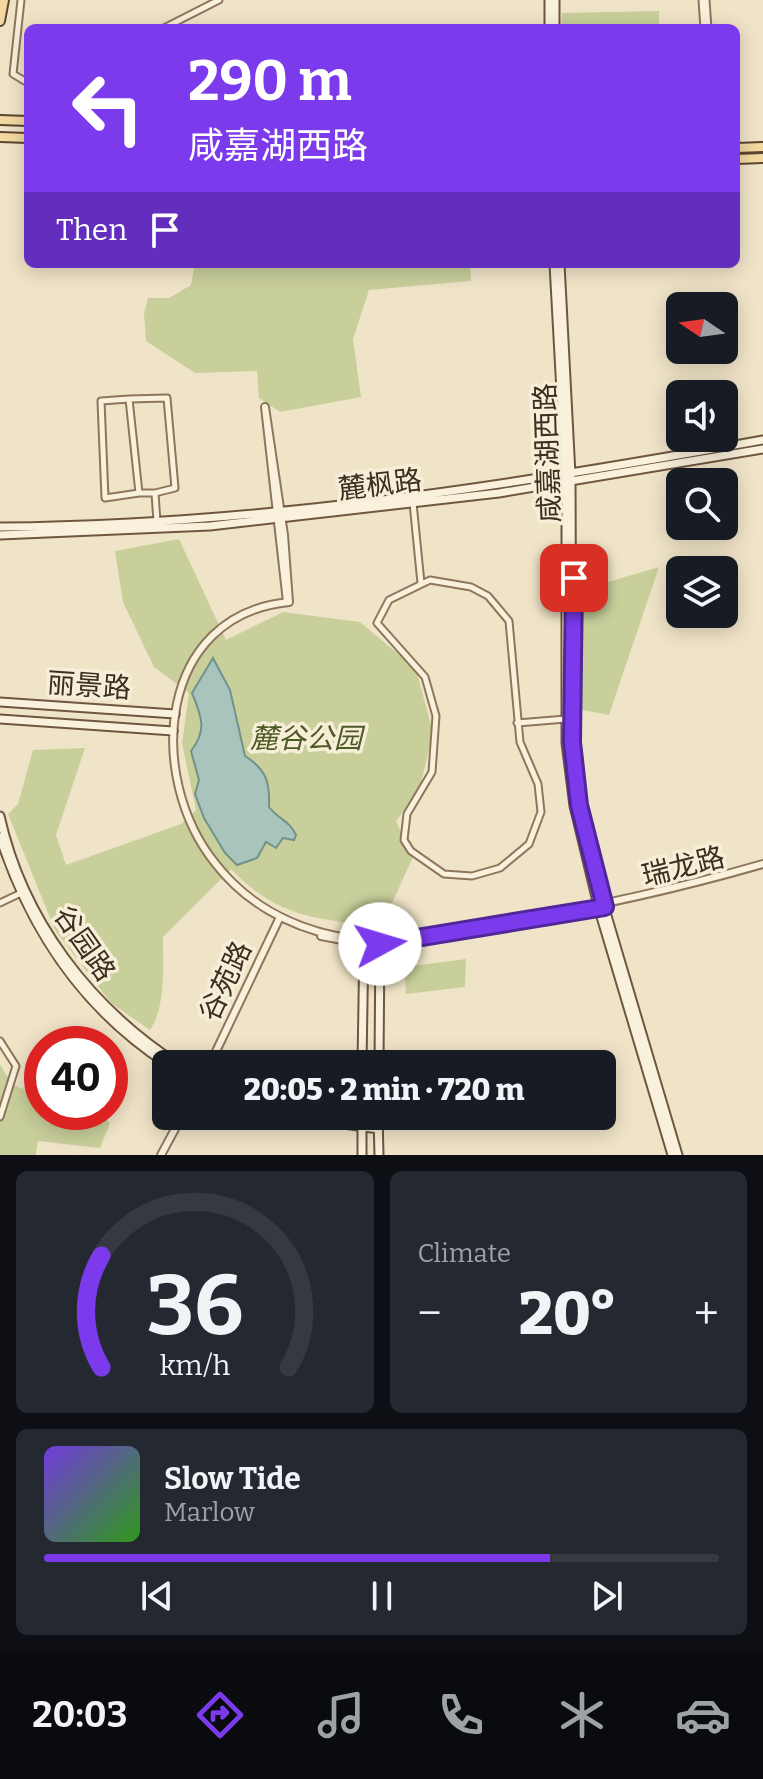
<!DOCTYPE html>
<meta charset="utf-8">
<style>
body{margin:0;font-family:Bitter,"Noto Sans SC",serif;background:#242831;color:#f1f3f6;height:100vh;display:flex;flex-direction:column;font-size:30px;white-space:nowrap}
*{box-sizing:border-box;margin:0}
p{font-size:26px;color:#9ea1a6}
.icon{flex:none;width:44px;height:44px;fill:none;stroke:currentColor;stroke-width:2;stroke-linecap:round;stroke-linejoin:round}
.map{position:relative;height:1155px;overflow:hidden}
.details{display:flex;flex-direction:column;gap:16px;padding:16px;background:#0d0f14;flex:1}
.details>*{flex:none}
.banner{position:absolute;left:24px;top:24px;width:716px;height:244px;border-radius:12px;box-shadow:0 4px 20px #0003;background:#7c3aed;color:#fff;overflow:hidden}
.needle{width:52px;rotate:283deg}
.fabs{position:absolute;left:666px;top:292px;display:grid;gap:16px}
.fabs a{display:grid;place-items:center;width:72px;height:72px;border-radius:12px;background:#171b24;box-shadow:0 4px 20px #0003;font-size:40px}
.speed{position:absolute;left:24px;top:1026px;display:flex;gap:16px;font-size:40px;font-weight:700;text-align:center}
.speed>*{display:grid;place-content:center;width:104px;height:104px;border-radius:50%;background:#171b24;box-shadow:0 4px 20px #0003;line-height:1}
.speed .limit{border:12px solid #d22;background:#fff;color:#111}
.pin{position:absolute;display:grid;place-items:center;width:68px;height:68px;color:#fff;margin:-34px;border-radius:16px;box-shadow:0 4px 12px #0006}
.me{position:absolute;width:88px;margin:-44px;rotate:84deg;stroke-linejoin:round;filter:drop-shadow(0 0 6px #0008)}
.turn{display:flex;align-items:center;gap:28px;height:168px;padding:0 32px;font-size:36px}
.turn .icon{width:104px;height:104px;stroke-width:2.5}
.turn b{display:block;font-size:56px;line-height:68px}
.then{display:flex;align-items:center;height:76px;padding:0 32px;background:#0003;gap:16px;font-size:30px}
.big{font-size:60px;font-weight:800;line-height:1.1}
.details .card{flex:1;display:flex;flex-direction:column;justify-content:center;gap:12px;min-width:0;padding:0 28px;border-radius:12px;background:#242831}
.details .dial{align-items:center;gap:0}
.dial svg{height:208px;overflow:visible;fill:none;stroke:#363941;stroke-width:7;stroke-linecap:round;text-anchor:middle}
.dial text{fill:#f1f3f6;stroke:none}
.song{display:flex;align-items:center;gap:24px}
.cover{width:96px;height:96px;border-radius:12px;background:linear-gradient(135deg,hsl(260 70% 55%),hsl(110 70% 35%))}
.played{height:8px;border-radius:4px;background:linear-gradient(90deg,#7c3aed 75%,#363941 75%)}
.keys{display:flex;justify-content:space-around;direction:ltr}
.heat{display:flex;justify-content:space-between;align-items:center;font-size:44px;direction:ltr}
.details .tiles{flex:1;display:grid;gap:16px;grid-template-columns:1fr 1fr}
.card:last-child{grid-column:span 2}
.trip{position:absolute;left:152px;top:1050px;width:464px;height:80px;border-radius:12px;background:#171b24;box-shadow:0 4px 20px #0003;font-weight:800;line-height:80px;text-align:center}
.tabs{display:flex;height:128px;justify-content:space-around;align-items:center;background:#090b0e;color:#9ea1a6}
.tabs .icon{width:56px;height:56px}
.tabs .active{color:#7c3aed}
.tabs b{font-size:36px;color:#f1f3f6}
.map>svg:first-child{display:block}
.green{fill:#c9cf9b}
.water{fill:#a9c4bc;stroke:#6f938a;stroke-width:2}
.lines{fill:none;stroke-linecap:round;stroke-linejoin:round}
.minor-casing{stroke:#8d765c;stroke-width:9}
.tertiary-casing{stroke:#8d765c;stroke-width:10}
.secondary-casing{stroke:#6f573f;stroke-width:11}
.primary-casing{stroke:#5b4430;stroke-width:12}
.minor{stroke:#faf1dc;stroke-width:5}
.tertiary{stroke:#faf1dc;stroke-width:6}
.secondary{stroke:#faf1dc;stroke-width:7}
.primary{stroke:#f3d9a0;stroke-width:8}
.route-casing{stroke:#51269a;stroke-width:20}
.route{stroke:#7c3aed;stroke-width:14}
.labels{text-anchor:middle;stroke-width:7;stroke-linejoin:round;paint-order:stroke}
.street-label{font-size:28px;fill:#3d2e20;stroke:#f7eed8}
.park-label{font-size:28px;font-style:italic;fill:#4d5a26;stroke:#f7eed8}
</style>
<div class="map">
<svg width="763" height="1155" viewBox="0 0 763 1155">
<rect width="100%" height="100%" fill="#f0e4c8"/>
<path class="green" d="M659,11V28H561L562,13Z
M195,264H470L471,281L369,290L353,339L361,397L280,412L259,398L257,371L195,373L146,341L144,313L148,298H169L191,285Z
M179,539L226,640L283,612L360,622L416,669L433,733L419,791L396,821L413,857L382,925C320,921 276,917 231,869L163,937C163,965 166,1007 150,1030L111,1003L55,930L8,814L18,804L33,750L85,748L56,835L66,865L181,824L196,810L182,743L189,693L154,667L123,602L115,551Z
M659,567L609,715L582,710L581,590Z
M466,959L465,987L406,994L404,967Z
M0,1064C10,1083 20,1097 42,1084V1112H98L110,1123L100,1148L38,1141L36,1155H0Z"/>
<path class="water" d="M213,658L230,690L245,756C267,770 270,783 269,807C278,819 290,821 296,835L294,840L283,838L276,848L266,842L257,858L237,865L225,853L204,818L195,794L199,780L191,751C208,729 201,716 192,693Z"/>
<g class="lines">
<defs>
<path id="minor" d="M21,0L13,74L28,83
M702,0L704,28
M706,0L708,28
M164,28L219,0
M129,399L101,401L105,498L139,493
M155,493H139L129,399L167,398L175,488L155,493L157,522
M413,503L421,583
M430,580L471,587L488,596L509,621L520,742L538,784L541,812L529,844L500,868L472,876L444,874L411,851L404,840L407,814L432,772L436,716L425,677L377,623L389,600Z
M517,723L566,719
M0,903L21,893
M0,1041L16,1066L0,1117"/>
<path id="tertiary" d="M287,602L265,407L284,535L289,602C157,615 146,777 215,863C245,902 288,926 336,936C380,945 425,935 468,928C567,913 666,892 763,864
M321,936L364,944L413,941
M210,1064L280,917
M161,1155L182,1116"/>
<path id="secondary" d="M549,0V28
M555,0V28
M554,264L566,483V743L574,806L599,910L672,1155
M560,264L571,475L572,742L579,805L605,909L678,1155
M0,527C257,525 510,486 763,440
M0,535L210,526L499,493L763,449
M0,702L175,714
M0,719L173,731
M0,816C23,920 90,1007 178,1064
M0,837C31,932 83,1009 167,1064
M362,1064L364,940
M379,1064L380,940
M286,1116L379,1129
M313,1116L379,1123
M362,1116V1155
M378,1116L379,1155"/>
<path id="primary" d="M0,21L4,0
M0,120L28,121
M0,137L28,138
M736,148L763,147
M736,159L763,158"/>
</defs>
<use href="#minor" class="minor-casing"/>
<use href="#tertiary" class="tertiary-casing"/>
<use href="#secondary" class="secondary-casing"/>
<use href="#primary" class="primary-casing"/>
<use href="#minor" class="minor"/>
<use href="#tertiary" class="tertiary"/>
<use href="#secondary" class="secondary"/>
<use href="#primary" class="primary"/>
</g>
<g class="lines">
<defs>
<path id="route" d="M380,944L605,907L579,805L572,742L574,578"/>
</defs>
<use href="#route" class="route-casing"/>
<use href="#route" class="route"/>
</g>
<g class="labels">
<g class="street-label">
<text transform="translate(547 453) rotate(-92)" y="10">咸嘉湖西路</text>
<text transform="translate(380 484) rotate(-7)" y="10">麓枫路</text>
<text transform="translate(89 685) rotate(4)" y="10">丽景路</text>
<text transform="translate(683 866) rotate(-14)" y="10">瑞龙路</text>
<text transform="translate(85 943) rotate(55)" y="10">谷园路</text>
<text transform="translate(225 981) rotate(-65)" y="10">谷苑路</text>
</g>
<g class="park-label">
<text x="306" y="748">麓谷公园</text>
</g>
</g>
</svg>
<div class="fabs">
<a><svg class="needle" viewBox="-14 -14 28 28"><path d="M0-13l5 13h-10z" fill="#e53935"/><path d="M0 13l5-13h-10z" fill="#9ea1a6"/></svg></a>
<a><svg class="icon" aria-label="sound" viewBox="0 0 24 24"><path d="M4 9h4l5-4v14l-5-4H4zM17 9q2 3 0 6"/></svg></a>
<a><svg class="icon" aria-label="search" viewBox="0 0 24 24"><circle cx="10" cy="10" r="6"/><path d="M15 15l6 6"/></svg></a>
<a><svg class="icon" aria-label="layers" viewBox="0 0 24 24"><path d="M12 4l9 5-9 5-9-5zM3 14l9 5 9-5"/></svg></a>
</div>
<div class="speed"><div class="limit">40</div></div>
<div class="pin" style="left:574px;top:578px;background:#d93025"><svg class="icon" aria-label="arrive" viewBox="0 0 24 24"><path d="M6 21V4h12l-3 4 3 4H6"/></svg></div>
<svg class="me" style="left:380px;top:944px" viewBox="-20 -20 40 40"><circle r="19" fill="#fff"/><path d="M0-13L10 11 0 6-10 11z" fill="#7c3aed"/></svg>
<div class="trip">20:05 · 2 min · 720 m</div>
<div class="banner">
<div class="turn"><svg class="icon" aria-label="left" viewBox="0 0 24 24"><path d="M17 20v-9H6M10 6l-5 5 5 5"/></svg><div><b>290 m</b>咸嘉湖西路</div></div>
<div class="then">Then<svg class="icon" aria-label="arrive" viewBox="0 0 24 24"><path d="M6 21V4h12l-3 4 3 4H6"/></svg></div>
</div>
</div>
<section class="details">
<div class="tiles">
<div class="card dial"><svg viewBox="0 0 100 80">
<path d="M14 69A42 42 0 1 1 86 69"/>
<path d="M14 69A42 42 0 0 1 14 26" stroke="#7c3aed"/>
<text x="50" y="56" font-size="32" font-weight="700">36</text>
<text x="50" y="72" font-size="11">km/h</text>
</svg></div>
<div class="card"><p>Climate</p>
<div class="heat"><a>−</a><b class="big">20°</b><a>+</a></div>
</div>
<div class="card">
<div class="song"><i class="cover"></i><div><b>Slow Tide</b><p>Marlow</p></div></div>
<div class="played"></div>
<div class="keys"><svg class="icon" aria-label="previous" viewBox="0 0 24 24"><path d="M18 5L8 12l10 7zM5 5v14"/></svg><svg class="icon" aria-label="pause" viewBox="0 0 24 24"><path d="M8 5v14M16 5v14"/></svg><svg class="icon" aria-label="next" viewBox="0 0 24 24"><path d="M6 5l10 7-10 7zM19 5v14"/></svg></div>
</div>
</div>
</section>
<nav class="tabs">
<b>20:03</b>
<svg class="icon active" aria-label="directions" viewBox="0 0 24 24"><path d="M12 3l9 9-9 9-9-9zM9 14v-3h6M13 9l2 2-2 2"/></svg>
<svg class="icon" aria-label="music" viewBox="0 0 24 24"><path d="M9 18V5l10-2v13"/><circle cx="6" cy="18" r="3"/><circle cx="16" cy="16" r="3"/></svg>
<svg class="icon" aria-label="phone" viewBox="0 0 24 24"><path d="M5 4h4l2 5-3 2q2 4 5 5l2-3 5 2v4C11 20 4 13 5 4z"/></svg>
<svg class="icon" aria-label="climate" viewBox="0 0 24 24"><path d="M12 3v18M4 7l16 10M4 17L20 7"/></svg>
<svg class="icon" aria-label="car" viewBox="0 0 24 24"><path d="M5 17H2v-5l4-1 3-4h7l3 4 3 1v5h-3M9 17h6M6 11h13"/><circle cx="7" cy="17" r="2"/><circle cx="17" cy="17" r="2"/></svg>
</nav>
